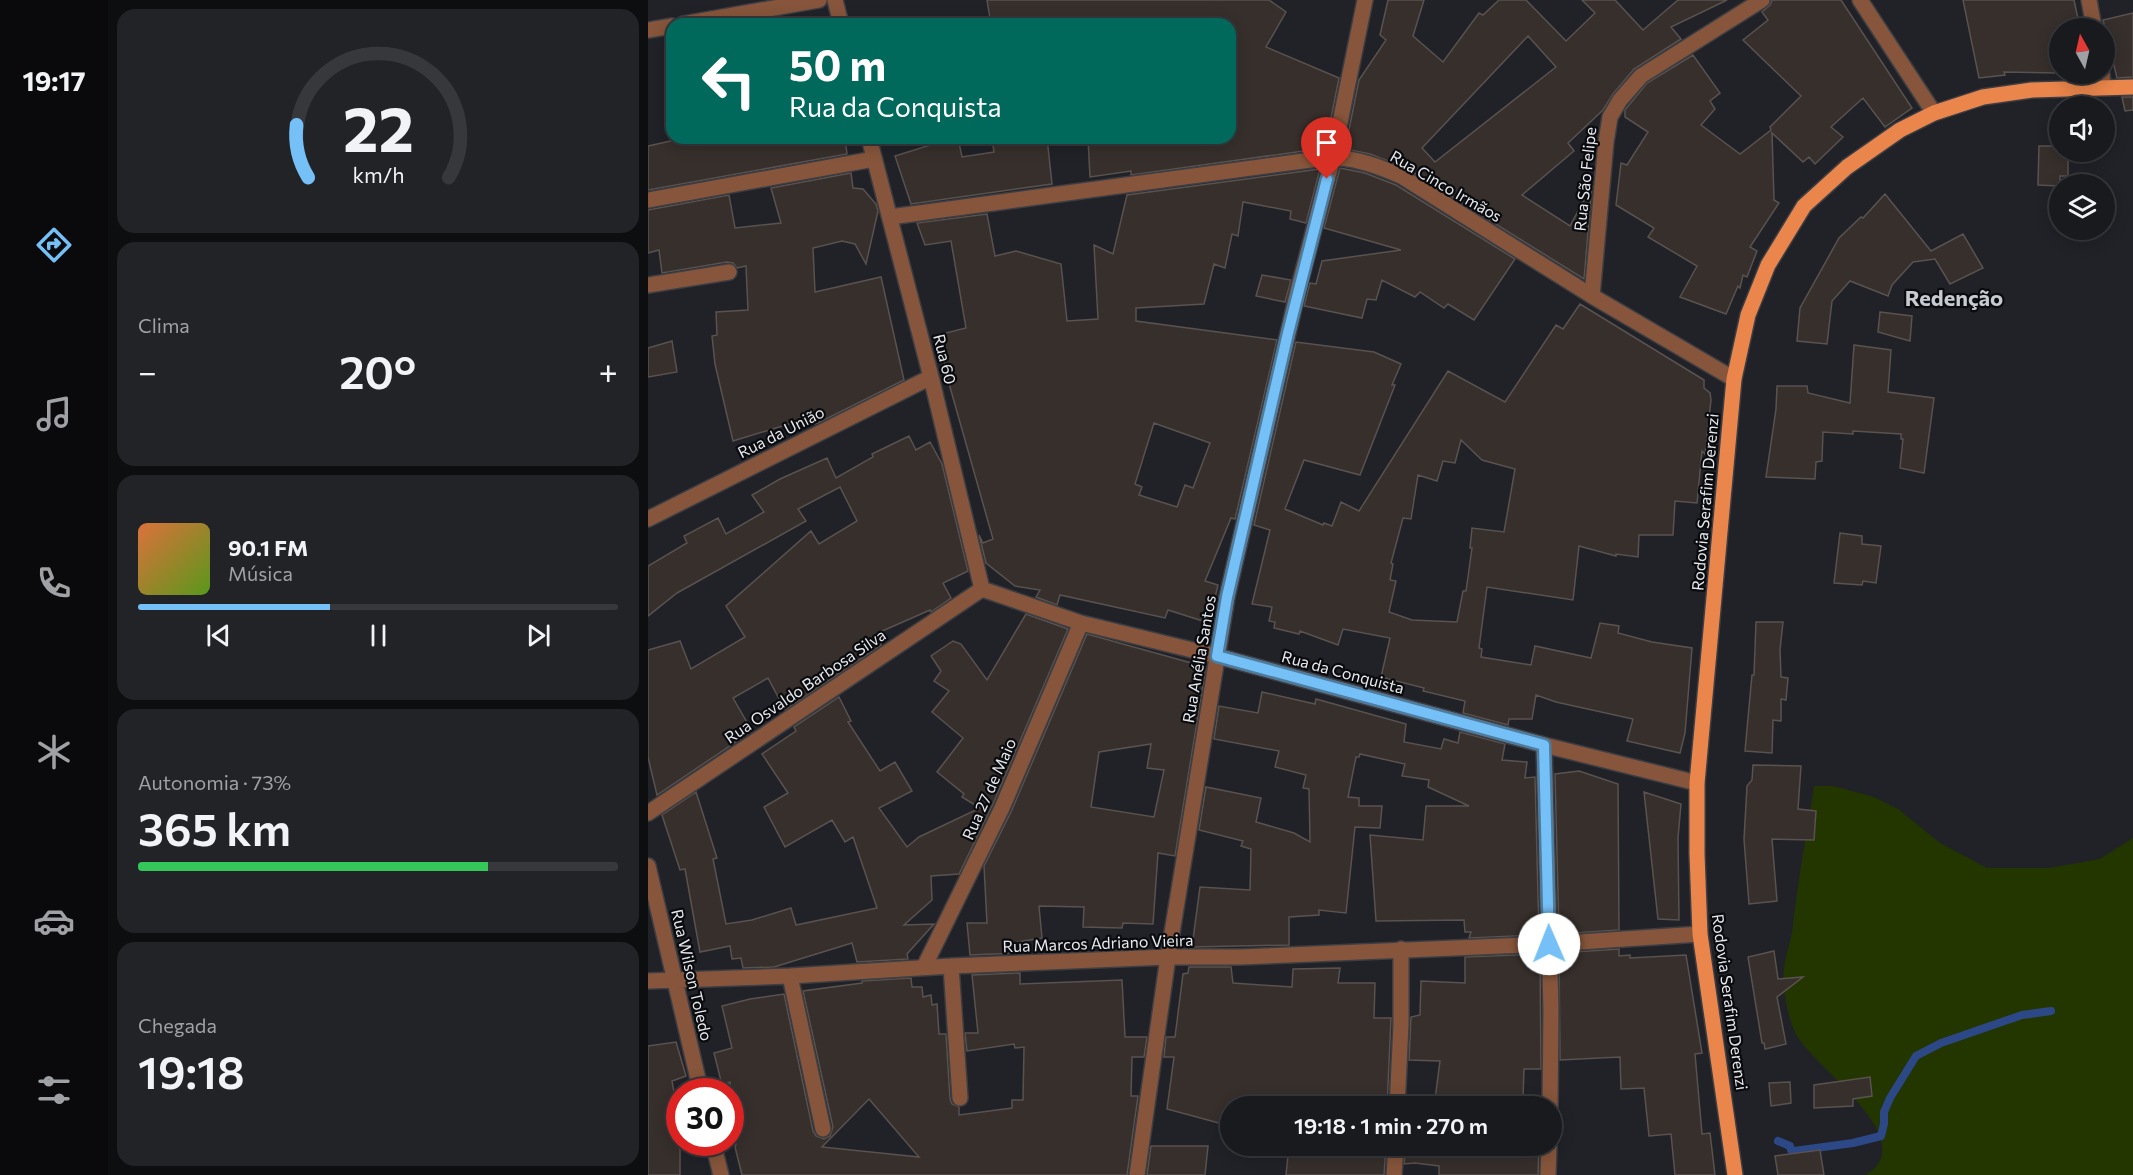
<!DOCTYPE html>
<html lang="pt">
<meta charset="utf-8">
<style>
body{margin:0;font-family:Commissioner,sans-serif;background:#212327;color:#f1f3f6;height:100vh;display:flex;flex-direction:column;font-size:22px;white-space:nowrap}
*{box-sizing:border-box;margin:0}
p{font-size:20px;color:#9fa1a4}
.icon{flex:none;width:33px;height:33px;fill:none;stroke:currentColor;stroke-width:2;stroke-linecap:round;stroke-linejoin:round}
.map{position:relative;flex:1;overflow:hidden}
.sheet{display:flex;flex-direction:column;gap:9px;padding:9px;background:#0d0e10;width:540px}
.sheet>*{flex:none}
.banner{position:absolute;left:18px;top:18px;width:570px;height:126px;border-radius:18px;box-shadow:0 3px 15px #0003,0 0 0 2px #36383c;background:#00695c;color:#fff;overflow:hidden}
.needle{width:39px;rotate:352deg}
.tools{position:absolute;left:1401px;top:18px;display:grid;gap:12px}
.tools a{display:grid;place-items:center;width:66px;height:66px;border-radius:50%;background:#181a1e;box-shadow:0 3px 15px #0003,0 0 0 2px #36383c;font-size:30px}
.speed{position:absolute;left:18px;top:1078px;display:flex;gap:12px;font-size:30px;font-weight:700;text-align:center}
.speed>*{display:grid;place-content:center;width:78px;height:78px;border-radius:50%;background:#181a1e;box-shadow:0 3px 15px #0003,0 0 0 2px #36383c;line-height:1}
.speed .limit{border:9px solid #d22;background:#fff;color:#111}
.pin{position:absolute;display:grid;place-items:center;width:51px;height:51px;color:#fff;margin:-62px -26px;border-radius:50% 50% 50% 0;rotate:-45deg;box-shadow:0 0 6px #0007}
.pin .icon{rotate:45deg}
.me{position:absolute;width:66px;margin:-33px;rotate:359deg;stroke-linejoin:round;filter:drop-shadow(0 0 4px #0008)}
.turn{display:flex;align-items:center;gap:21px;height:126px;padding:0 24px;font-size:27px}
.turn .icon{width:78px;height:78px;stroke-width:2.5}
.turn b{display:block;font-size:42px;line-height:51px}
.big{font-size:45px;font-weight:600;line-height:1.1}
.sheet .card{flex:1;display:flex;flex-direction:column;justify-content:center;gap:9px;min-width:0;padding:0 21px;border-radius:18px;background:#212327}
.sheet .dial{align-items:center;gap:0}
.dial svg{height:156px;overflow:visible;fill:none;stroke:#36383c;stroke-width:7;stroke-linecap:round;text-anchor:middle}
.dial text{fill:#f1f3f6;stroke:none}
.song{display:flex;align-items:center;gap:18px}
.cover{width:72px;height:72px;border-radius:9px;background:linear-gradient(135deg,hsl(20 70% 55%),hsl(90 70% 35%))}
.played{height:6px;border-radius:3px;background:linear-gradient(90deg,#75c0f6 40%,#36383c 40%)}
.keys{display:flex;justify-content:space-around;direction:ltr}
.heat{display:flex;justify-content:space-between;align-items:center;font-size:33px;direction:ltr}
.charge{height:9px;border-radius:4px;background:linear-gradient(90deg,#34c759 73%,#36383c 0)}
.trip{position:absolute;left:572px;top:1096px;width:342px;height:60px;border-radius:30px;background:#181a1e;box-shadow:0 3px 15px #0003,0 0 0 2px #36383c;font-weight:600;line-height:60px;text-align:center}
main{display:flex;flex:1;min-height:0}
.dock{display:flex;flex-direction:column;width:108px;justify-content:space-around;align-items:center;background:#0a0a0c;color:#9fa1a4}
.dock .icon{width:42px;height:42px}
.dock .on{color:#75c0f6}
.dock b{font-size:27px;color:#f1f3f6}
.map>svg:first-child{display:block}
.green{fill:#233600}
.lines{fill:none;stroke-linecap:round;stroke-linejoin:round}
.stream{stroke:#2c4886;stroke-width:8}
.building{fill:#362f2c;stroke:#59524f;stroke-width:1.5;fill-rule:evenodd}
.minor-casing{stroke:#3c3e44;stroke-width:18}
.major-casing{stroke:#3c3e44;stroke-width:18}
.minor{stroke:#86553b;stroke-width:15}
.major{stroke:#ea864b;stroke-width:15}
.route-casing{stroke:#4c7da0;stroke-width:15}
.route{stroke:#75c0f6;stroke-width:10}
.labels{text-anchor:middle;stroke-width:4.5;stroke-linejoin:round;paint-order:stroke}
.street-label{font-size:16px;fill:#e7e9ed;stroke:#0a0b0e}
.district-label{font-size:22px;font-weight:bold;fill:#c7cad1;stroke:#0a0b0e}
</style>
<main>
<nav class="dock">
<b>19:17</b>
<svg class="icon on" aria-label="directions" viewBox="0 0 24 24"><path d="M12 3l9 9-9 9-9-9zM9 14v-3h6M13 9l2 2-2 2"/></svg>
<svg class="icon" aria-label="music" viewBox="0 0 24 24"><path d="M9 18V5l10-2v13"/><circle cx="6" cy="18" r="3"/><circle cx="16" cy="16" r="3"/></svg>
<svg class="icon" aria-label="phone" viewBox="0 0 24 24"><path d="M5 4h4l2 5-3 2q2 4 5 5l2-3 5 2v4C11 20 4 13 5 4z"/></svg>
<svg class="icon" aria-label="climate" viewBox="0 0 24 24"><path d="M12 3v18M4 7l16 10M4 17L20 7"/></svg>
<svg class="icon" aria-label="car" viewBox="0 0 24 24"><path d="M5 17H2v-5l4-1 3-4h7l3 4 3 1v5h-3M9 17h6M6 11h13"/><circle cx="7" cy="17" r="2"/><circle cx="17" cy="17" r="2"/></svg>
<svg class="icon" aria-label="filters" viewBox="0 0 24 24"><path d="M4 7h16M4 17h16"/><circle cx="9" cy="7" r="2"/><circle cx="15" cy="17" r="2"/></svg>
</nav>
<section class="sheet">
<div class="card dial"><svg viewBox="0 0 100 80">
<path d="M14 69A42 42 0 1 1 86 69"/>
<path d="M14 69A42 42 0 0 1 8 42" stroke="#75c0f6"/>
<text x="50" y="56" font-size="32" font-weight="700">22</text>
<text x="50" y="72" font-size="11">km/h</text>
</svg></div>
<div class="card"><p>Clima</p>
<div class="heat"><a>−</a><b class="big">20°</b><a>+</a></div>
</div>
<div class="card">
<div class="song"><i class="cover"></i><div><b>90.1 FM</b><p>Música</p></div></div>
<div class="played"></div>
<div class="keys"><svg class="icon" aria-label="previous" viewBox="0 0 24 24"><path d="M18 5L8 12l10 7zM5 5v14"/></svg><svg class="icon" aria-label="pause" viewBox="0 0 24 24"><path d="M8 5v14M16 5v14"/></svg><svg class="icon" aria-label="next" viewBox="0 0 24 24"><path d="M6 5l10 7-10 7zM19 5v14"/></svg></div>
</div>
<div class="card"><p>Autonomia · 73%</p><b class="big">365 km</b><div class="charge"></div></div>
<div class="card"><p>Chegada</p><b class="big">19:18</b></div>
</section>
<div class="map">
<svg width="1485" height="1175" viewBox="0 0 1485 1175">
<rect width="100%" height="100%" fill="#202228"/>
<path class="green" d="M1166,786H1185L1226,797L1250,809L1292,843L1339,868H1401L1452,859L1485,838V1175H1218C1276,1138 1164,1068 1147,1032C1140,1017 1134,987 1136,970C1137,955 1144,940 1145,925C1150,879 1159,833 1166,786Z"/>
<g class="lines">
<path class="stream" d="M1130,1141L1142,1146L1143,1150L1146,1151L1205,1143L1233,1136L1236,1124V1112L1242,1098L1268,1056L1293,1043L1374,1015L1403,1011"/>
</g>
<path class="building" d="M339,0H621L638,12L618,47L691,78L677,148L483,175V171L442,177L440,138H582V24H343Z
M740,0H776L765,36L795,62L831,13L835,15L851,0H878L918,41L947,13L934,0H967L995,30L1030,0H1079L1023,27L1033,39L986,69L965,94L955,110L920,143L926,151L874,195L922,226L944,185L936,279L758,168L722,154L697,149L711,80L738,40L732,35ZM880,36L908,67L787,162L774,148Z
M1124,0H1193L1264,108L1237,127L1215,98L1183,127L1195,137L1167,164L1161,157L1155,162L1124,133L1126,200L1131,203L1102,247L1109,251L1099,277L1095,275L1092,288L1090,286L1078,314L1032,297L1049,266L1000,237L1006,228L968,205L973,163L979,165L1000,132L977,117V110L999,83L1045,55L1072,93L1062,101L1067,109L1053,125L1092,154L1123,130L1122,127L1153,96L1095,40L1120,20L1114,12L1122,5Z
M1315,0H1426L1432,28H1412V60L1406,61L1408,73L1356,72L1357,75L1331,78Z
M1485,13V77L1469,78L1455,20Z
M1474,97H1485V110L1477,111Z
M36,138H197L199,154L0,190V146Z
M305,138H310L314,157L346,152L344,138H399L404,184L263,204L247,156Z
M1391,146H1412V152H1420V176H1412V186L1390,185Z
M692,168L717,173L748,185L867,259L826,320L800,304L796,308L772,292L767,297L734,280L728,300L719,299L714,318L656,306L662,283L668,284L674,261L753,250L676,228Z
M672,169L658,223L642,219L643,211L595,202L590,236L584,234L577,268L566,264L556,304L488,308V321L629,340L587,519L583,518L557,581L570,585L561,623L520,610L517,618L412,595L409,605L388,597L392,590L367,586L338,563L331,535L335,543L345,539L302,387L290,335L318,328L303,241L277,245L269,223L339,214L347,256L368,251L413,264L419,321L450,319L446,245L465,254L479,195ZM506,423L562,443L545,488L537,485L529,507L491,495L494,487L487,484Z
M203,173L205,188L215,189L228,204L230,211L218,264L207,244L194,241L165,248L167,292L233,277L256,380L170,423L166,424L164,417L85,441L67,364L64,336L69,335L68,312L100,310L98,266L89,268L85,263L79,262L14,273L11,250L0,253V210L81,195L87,228L133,223L123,188Z
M1237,194L1283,251L1315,234L1335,268L1302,284L1287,259L1265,262L1244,285L1240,296L1202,281L1184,301L1179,344L1149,341L1152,308L1191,238L1213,217L1215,218Z
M614,275L643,280L637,302L608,296Z
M932,304L1056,380V388L1062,393L1063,400L1057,454L1054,451L1049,503L1027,501L1025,535H991L990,557L968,554V556L931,546L925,600L839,587L831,648L834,649L833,657L883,665L887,646L943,658L952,623L971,626L970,633L1004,642L1044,648L1037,733L1032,753L979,741L985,719L908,702L888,695L884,719H861L860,725L815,713L817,701L775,691L776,688L733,677L742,638L695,629L690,645L652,631L651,634L626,628L627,622L621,621L624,607L604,604L622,530L606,525L648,342L726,352L753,364L744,385H747L712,475L656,460L637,509L675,525L676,523L684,526L693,502L711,511L800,371L857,402L908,325L915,329ZM813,440L834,460L867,469L856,532L824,528L822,548H824L818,591H815L809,622L764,620L741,612L748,581L742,580L745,564L743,563L755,518L763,519L770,475L789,481L795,461L807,463Z
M1232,312L1264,316L1262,341L1230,332Z
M24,341L29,372L0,377V348Z
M1206,345L1243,350L1240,392L1286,398L1276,473L1252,468L1255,439H1253V434L1205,431V434L1175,432L1174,461L1168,462L1167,479L1118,477L1128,409L1129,386H1159L1160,393L1202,403Z
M261,436L268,450L282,442L294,464L320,571L295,583L303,598L283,612L282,610L232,632L233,645L137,710L120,678L85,698L104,731L9,795L0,757V650L32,641L43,669L97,637L78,606L163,531L171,544L209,521L192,487L150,509L158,521L29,593L0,616V566L39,543L36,536L70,518L78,534L116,512L104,495L132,479L179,458L188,478L225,457L224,454Z
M1192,533L1214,536V544L1233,546L1228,583L1215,581L1214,585L1186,583Z
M378,614L420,629L345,804L311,874L283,876L284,900L256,925L286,924L259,954L260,959L209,962L204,943L126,967L95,968L93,958L84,959L82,946L52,952L37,869L32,870L14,815L48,792L69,858L65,859L78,924L104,920L143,908L148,925L229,908L205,837L197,842L184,820L137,847L116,807L140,793L114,754L148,731L146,727L191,697L203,721L200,722L232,771L247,762L264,791L231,808L259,847L271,837L332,808L314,797L316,794L289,772L315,738L284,712L301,691L286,681L293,671L283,656L305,641L313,644L339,680Z
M1108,622H1135L1132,650L1133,677L1140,678L1138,700L1133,699V721L1125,720L1124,753L1097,751L1104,675H1106Z
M439,634L558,667L527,856L510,853L505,924L475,923L474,928L435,927L436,907L391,906L394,938L370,942V953L322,955L319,923H339L336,866L363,812ZM503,744L499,768L516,770L506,817L443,807L451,752Z
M614,692L667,704L668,699L758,724L756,742L793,749L796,739L810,743L812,732L857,744L854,760L879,762L877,778L887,777L891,935L821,938L823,932H817L816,920L728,921L722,835L775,840L778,806H821L780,787L781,780L754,776L757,764L712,754L711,757H708L700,797L711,798V806H734L732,828L707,827L698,913L671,910V915L641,917V945L544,947L552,887L602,890L603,849L593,846L595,841L551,830L558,787L613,798L608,822L646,833L662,842L661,789L655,788L658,775L627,767L631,751L566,739L571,706L610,713Z
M1105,765L1153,766L1150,809L1168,811L1166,840L1124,839L1129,901L1101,904L1096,839L1099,786L1104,780Z
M931,771L970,784L971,930L911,934L907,774Z
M996,792L1033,804L1030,838L1031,920L1010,919Z
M971,949V956L982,955V958L1038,955L1054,1053L1047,1054L1054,1134L1062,1133L1067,1175H1027L1023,1134L1001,1136L996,1088L973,1089L972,1057L912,1060L911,953Z
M1126,951L1130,979L1155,977L1129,997L1138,1044L1117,1049L1116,1043H1114L1100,957Z
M892,954L893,1069H876L875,1098H870L868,1107H786L792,1061L761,1060L763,1017L772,1015L773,981L817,983V957Z
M541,967H583L585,983L644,987L645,969L692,968L690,983H727L726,1018H743L739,1107H582V1126L519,1109L526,1057H516L518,1037H527L535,974L540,973Z
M372,973V984L474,980L477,1037H499L496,1057H484L483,1096H490L479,1175H94L87,1147L88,1145L82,1119V1082L74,1085L66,1053L84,1048L74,1006L102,999L136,994L165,1131L168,1136L176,1139L182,1136L185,1127L155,991L214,983V981L263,978L264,987H274L275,997L283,995L284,1005L289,1004L291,1034H298L302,1099L304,1104L311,1107V1115L364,1108V1100H375L376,1047L367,1048L366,1044L319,1051L317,1033H330L324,975ZM221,1099L271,1157L174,1147Z
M28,1042L38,1076L24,1081L32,1126V1175H0V1046Z
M1222,1077L1224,1096L1205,1099V1106L1166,1108V1085Z
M1142,1082L1143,1103L1123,1106L1121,1083Z
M503,1146H560L557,1175H499Z
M641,1146H738L736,1175H638Z
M758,1146H801V1148L847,1152V1146H891L890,1175H791V1166L767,1163L756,1164Z
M1172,1150L1176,1175H1130L1127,1156Z"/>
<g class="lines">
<defs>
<path id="minor" d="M187,0L193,24
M1212,0L1286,113
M1441,0L1446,28
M35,24L171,0
M0,30L24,26
M1454,74L1455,87
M221,138L283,377L334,589
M0,200L226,159
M242,217L685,157C710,159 730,166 753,176L944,296L1086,379
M0,285L81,272
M944,296L958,142L962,117L972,100L993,76L1114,0
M0,519L283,377
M334,589L433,623L569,656L896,745L1049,783
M896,745L903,1010L902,1107
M0,813L334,589
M0,866L53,1092
M303,966L312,1098
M276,967L354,808L433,623
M142,976L175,1129
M0,981L142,976L303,966L520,957H592L901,944L1052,934
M749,1107L753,1025V949
M65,1143L73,1175
M489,1175L520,957L579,597L650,290L685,157L717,0
M746,1175L748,1146
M900,1175L901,1146"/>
<path id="major" d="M1087,1175L1052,934L1049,854V783L1086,379L1100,315L1120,265L1156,206L1199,167L1252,130L1286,113L1335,97L1384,90L1485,87"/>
</defs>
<use href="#minor" class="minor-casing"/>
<use href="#major" class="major-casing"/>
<use href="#minor" class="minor"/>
<use href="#major" class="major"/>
</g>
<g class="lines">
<defs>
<path id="route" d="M679,179L640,333L579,597L569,656L896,745L901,944"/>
</defs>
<use href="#route" class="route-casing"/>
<use href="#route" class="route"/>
</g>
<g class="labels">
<g class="street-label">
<text transform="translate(937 179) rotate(-84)" y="6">Rua São Felipe</text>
<text transform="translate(798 186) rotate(30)" y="6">Rua Cinco Irmãos</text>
<text transform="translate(297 359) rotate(76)" y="6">Rua 60</text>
<text transform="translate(133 432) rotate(-27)" y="6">Rua da União</text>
<text transform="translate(1057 502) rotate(-85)" y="6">Rodovia Serafim Derenzi</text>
<text transform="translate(551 659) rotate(-80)" y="6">Rua Anélia Santos</text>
<text transform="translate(695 672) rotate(15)" y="6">Rua da Conquista</text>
<text transform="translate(157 686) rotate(-34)" y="6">Rua Osvaldo Barbosa Silva</text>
<text transform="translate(341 789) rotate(-66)" y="6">Rua 27 de Maio</text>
<text transform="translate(450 943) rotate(-2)" y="6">Rua Marcos Adriano Vieira</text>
<text transform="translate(44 975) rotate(77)" y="6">Rua Wilson Toledo</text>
<text transform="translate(1082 1002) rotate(82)" y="6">Rodovia Serafim Derenzi</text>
</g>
<g class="district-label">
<text x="1306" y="306">Redenção</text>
</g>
</g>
</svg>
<div class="tools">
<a><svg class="needle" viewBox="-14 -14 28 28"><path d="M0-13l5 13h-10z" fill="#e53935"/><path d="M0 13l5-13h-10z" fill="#9fa1a4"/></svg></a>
<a><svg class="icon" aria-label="sound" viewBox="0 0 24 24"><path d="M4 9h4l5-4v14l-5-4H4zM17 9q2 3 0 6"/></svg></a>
<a><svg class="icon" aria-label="layers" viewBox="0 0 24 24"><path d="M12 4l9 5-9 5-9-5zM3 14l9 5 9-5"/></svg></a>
</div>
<div class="speed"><div class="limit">30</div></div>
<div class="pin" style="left:679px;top:179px;background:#d93025"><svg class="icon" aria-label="arrive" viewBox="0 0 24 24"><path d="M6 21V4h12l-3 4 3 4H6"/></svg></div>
<svg class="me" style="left:901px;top:944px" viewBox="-20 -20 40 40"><circle r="19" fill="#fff"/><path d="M0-13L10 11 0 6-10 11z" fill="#75c0f6"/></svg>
<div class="trip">19:18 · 1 min · 270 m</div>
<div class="banner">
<div class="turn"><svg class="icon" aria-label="left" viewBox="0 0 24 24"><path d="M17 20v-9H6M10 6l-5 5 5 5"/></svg><div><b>50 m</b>Rua da Conquista</div></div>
</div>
</div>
</main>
